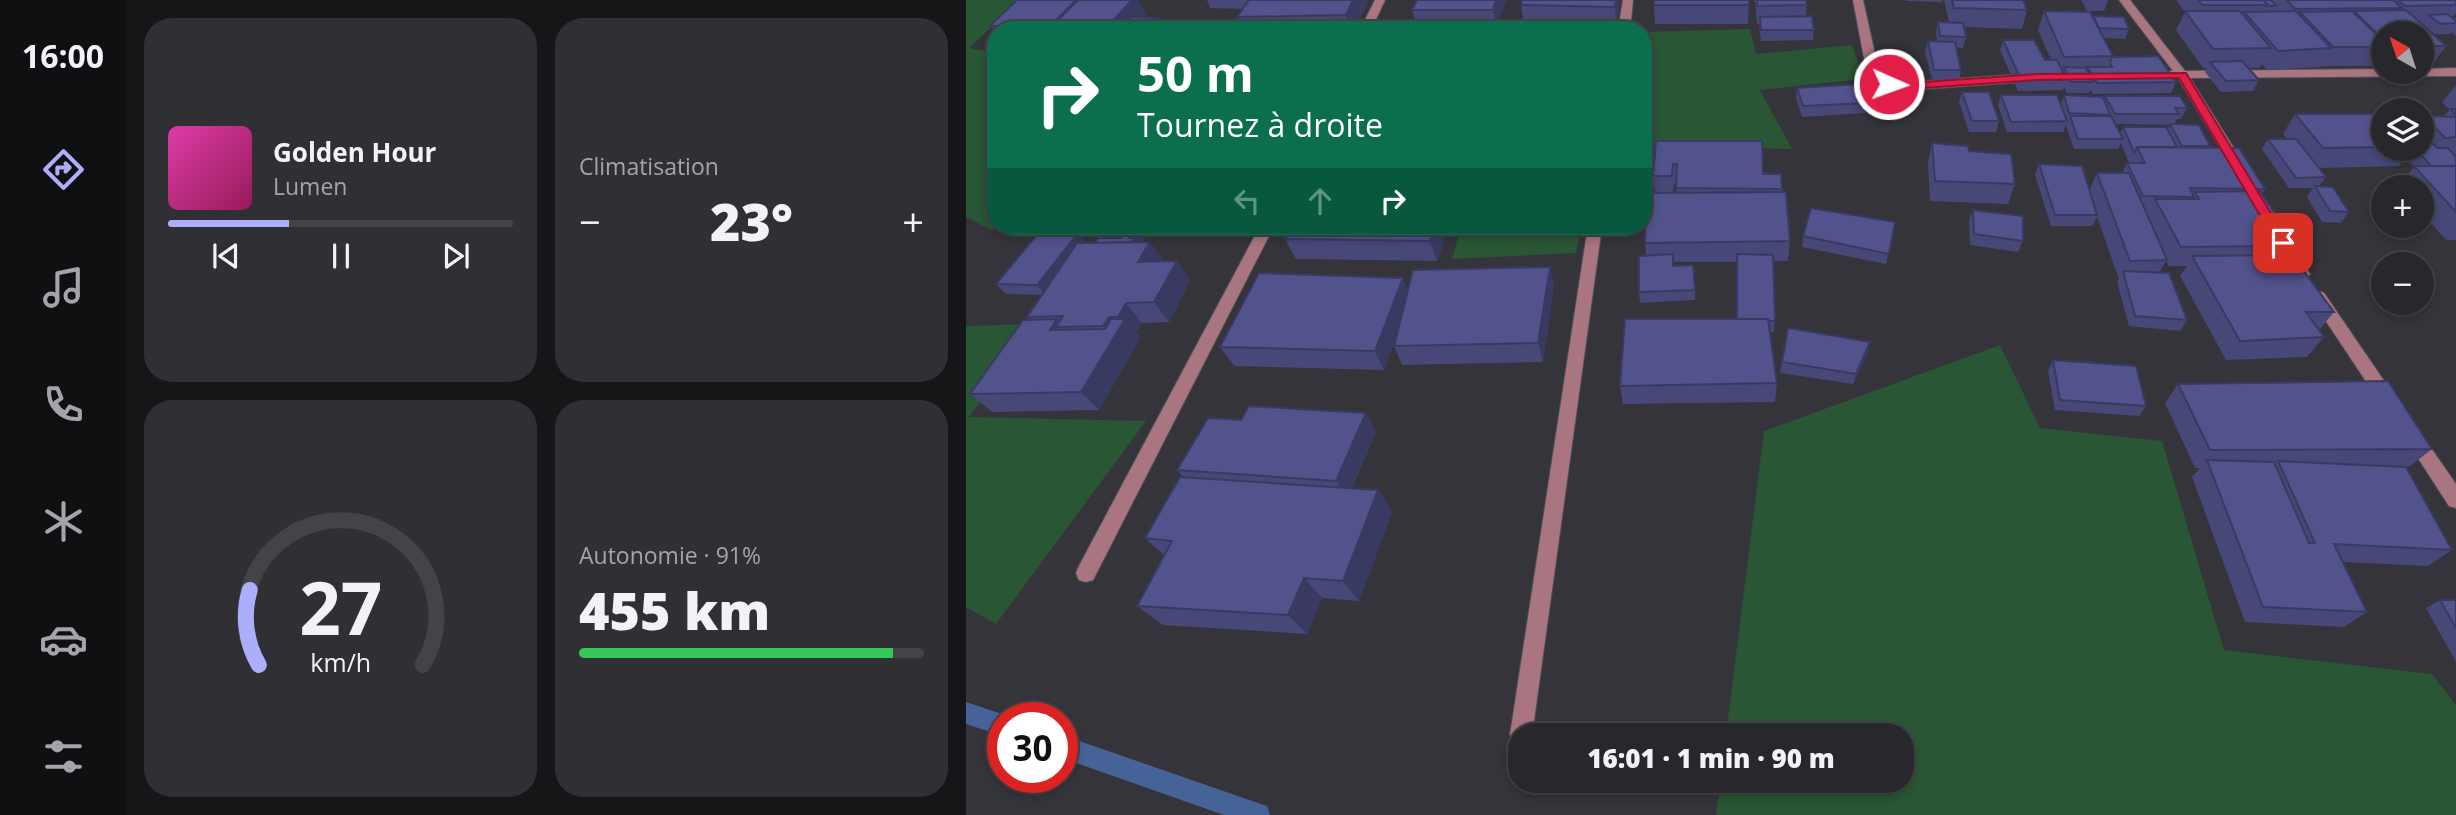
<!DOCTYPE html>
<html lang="fr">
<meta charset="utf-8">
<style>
body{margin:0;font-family:"Open Sans",sans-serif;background:#302f34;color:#f1f3f6;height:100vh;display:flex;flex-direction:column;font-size:26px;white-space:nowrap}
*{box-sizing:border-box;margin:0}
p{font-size:23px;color:#a5a5a9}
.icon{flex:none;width:38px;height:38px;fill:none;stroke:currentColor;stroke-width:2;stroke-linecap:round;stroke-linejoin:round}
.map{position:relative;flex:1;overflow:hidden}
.drawer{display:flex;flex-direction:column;gap:18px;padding:18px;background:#161518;width:840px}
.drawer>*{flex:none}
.banner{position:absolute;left:21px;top:21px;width:665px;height:214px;border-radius:28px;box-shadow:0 4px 10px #0003,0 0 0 2px #444448;background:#0b6e4f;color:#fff;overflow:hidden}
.needle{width:46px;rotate:321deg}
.buttons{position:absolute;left:1405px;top:21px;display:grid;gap:14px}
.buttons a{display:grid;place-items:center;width:63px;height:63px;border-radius:50%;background:#28272c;box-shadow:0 4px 10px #0003,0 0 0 2px #444448;font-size:35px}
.speed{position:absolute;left:21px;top:702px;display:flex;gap:14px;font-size:35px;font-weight:700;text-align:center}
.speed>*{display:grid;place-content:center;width:91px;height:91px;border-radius:50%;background:#28272c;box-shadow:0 4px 10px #0003,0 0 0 2px #444448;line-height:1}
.speed .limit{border:10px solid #d22;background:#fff;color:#111}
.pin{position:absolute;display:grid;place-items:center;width:60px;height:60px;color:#fff;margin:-30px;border-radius:14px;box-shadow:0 4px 10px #0006}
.me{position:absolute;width:77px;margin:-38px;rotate:92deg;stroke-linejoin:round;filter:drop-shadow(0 0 5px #0008)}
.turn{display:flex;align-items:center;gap:24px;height:147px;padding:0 35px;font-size:32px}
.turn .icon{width:91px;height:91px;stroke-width:2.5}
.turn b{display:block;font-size:49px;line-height:60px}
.lanes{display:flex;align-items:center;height:66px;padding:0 35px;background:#0003;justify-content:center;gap:35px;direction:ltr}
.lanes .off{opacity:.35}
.big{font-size:52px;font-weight:800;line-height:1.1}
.drawer .card{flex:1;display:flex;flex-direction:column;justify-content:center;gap:10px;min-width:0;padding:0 24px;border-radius:28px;background:#302f34}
.drawer .dial{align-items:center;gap:0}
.dial svg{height:182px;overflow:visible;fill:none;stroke:#444448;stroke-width:7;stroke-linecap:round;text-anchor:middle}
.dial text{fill:#f1f3f6;stroke:none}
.song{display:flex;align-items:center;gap:21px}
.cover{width:84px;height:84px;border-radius:10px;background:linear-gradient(135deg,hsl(320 70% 55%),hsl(330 70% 35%))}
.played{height:7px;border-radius:4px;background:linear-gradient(90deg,#adaefb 35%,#444448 35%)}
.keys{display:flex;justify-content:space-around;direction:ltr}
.heat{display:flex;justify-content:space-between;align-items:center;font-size:38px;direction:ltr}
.charge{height:10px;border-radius:5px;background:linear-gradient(90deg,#34c759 91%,#444448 0)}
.drawer .tiles{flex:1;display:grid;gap:18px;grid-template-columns:repeat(2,1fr)}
.trip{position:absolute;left:542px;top:723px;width:406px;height:70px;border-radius:28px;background:#28272c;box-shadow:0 4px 10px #0003,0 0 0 2px #444448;font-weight:800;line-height:70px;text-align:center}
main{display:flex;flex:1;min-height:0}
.tab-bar{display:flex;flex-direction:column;width:126px;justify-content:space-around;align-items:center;background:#101012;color:#a5a5a9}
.tab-bar .icon{width:49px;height:49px}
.tab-bar .current{color:#adaefb}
.tab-bar b{font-size:32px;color:#f1f3f6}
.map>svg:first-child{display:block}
.green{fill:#295635}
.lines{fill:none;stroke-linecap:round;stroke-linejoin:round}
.stream{fill:#456397;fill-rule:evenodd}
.minor-casing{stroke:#525158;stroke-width:2}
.minor{fill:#a97581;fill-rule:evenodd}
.wall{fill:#474778;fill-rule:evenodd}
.shaded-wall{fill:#393a62}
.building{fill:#52538c;stroke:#393a62;stroke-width:2}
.route{fill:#e11d48;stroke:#92132f;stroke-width:2}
</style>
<main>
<nav class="tab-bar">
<b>16:00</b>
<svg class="icon current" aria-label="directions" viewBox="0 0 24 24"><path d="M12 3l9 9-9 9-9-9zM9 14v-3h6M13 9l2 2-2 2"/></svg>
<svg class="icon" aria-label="music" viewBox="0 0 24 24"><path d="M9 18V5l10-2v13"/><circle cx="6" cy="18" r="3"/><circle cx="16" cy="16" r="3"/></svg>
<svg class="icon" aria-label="phone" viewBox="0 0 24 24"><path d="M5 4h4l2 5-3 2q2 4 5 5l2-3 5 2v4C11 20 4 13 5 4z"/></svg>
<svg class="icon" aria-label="climate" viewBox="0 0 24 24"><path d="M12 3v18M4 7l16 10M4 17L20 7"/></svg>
<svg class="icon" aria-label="car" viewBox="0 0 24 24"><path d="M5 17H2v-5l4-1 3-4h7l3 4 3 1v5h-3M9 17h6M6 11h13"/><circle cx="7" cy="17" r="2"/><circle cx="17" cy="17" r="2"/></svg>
<svg class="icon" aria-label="filters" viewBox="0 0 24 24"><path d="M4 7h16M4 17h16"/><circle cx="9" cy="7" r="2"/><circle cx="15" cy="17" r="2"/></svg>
</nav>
<section class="drawer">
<div class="tiles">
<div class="card">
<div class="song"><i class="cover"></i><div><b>Golden Hour</b><p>Lumen</p></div></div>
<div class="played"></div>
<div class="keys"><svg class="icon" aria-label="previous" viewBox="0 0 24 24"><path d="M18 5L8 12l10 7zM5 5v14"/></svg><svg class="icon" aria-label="pause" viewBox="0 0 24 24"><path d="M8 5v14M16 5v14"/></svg><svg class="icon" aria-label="next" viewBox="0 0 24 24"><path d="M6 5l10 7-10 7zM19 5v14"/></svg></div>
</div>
<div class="card"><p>Climatisation</p>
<div class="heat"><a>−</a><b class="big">23°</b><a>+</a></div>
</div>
<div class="card dial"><svg viewBox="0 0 100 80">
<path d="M14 69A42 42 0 1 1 86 69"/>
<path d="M14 69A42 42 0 0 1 10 36" stroke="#adaefb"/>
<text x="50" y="56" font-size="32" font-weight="700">27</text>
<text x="50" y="72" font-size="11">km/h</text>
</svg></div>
<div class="card"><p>Autonomie · 91%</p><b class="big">455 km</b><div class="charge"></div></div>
</div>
</section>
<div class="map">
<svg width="1490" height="815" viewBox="0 0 1490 815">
<rect width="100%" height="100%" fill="#35343b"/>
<path class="green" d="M0,0H55L3,48L30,53L31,226L26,230L0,217Z
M784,29L790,54L886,45L898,79L794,90L826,149L677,147L679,32Z
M495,226H616L610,253L486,259Z
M73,324L3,417L180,421L30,624L0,607V326Z
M1034,345L1074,428L1196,441L1258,650L1466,674L1490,705V815H750L755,781L936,780V735H760L798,431Z"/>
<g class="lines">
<path class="stream" d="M0,702L45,717L37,718V736L0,724Z
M96,735L292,803L301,806L304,815H258L96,758Z"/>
<defs>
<path id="minor" d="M409,0H419L405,30H394Z
M657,0H667L664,30H652Z
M887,0H897L913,72L926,81L943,82L1070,73L1076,77L1070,81L943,90L919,87L901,74Z
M1153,0H1164L1219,71L1418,69V72H1456V69L1490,68V76L1224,78L1279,166L1272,170L1265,166L1212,78H1178L1176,75L1182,71H1207Z
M1297,203L1302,205L1344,274L1341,278L1336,279L1328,274L1290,208Z
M294,226H308L127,580L120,582L113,580L110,573L113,566Z
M622,226H636L566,735H555V746L547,743L544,735Z
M1352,291L1358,293L1427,394L1430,399L1427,404H1415L1344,297Z
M1447,429L1453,431L1490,484V508L1483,506L1441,441L1438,436L1441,431Z"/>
</defs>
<use href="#minor" class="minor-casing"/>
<use href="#minor" class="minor"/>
</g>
<path class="wall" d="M51,0H172L180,14L177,18H193L197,26H199L201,30H30V34L24,26Z
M241,0H401L402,3L388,30H277L271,17L277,9L244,8Z
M540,0L531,28L452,29L446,10Z
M654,0L650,26L558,24L555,5Z
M783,0L782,24H689L688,5Z
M789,0H840L841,5L840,16L848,30L847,40L795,41L793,24H791Z
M940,0H977L976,2L940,1Z
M978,0H1057L1061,10L1056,29L998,27L1000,37L997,48L990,47L995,70L993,81L966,80L959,51L962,41H971L970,32L972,22H983Z
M1115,0H1142L1138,11H1121Z
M1210,0H1490V13L1486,18L1488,20L1490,17V36L1486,32L1485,34H1467L1480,46L1466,65H1456V33H1418V66H1411L1410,64L1409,66H1355L1354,67L1301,70L1296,64L1294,68H1282L1293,80L1287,91L1255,92L1239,72L1241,68H1237L1210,30L1219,12Z
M1078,11L1127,16L1163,29L1159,39L1138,38L1146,57L1210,82L1205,93L1127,94L1124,90L1123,93H1101L1098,87L1097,90L1052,91L1034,50L1037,40L1079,60H1085L1072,30Z
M1490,85V240H1480L1456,213V187H1433L1432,186L1448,167L1440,157L1433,166L1352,168L1360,177L1353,186L1383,212L1375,223L1356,222L1341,197L1347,188H1323L1296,149L1302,139H1321L1317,134L1329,114H1418V149H1456V119L1458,116L1478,117L1483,110L1476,102Z
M831,88L901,103L899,113L836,117L830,98Z
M996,92L1033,121L1030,132H1003L993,102Z
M1035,95L1095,104L1098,95L1138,99L1139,96L1221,108L1215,119H1211L1208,125L1244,146V148L1299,189L1296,194L1313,219L1301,237L1307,246L1300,255L1368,312L1353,330L1358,337L1341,357L1260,360L1214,276L1221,266H1203L1200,261L1193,273L1221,320L1214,331L1163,326L1151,282L1153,279L1131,217L1126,226H1085L1069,175L1073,164L1123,191L1131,173H1156L1161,163H1163L1155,143L1152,149H1108L1100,126L1101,123L1097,132H1041L1032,105ZM1149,124L1204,125L1201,130L1157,127L1154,134Z
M690,141L797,174L816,189V192L824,241L822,261H807L809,321L808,332H804L811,383L809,402L657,404L654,386L770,319L771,262H708V266L729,290V300L674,303L673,292L680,255L679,243L689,193L687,176ZM708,184H710V193H707Z
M966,143L1003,151L1049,184L1042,204L964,201L962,162Z
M1007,210L1057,241L1052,252L1004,245L1003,220Z
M929,222L920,264L836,247L837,236Z
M142,226H176L182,233L175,242L198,261L224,280L203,322L176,323L170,332L174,338L133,410L26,412L4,394L63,319L61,317L76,295L40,294L30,284L121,243H128L135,238L134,236Z
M186,226H261L256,234L190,232Z
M483,226L471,261L330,259L319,239Z
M584,267L588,286L577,362L436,365L428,346L429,339L418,370L268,366L254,347L442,291Z
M902,353L887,384L814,373L816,362Z
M1087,360L1180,406L1173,416L1089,410L1082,371Z
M1212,384L1466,449L1444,466L1431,467L1486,550L1462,566L1377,562L1401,612L1378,627L1279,622L1226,477L1234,468H1229L1199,403Z
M400,413L410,432L386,488L412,490L426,512L393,601L356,598L341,634L197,625L171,606L198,555L179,538L218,478L211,470L275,420Z
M1474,600H1490V662L1460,608Z"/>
<path class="shaded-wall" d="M110,0H117L87,25L91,30H88L85,25Z
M166,0H172L180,14L166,30H146L143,25Z
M387,0H401L402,3L388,30H385L380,15Z
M530,0H540L531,28L527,10Z
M650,0H654L650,26L649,7Z
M193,18L198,27L199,26L201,30H187L185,26Z
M172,226H176L182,233L173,245L165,242L163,238Z
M251,226H261L256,234Z
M470,226H483L471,261L464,241Z
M113,232L121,243L80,296L71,285Z
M184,242L198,261L172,262Z
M211,261L224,280L203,322L188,302Z
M584,267L588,286L577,362L572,343Z
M437,278L445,297L418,370L409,351Z
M160,303L176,323L170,332L174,338L133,410L115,392L147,338L137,326L143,317L153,329L157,323L152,317Z
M91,319L98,327H90L105,344L84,330Z
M904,342L902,353L887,384L890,374Z
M400,413L410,432L381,498L370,481Z
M412,490L426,512L393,601L377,581Z
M338,578L356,598L341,634L322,615Z"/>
<path class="building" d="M51,0H110L85,25L24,26Z
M112,0H166L143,25H87Z
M283,0H387L380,15L271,17Z
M451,0H530L527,10H446Z
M556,0H650L649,7L555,5Z
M688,0H783V5H688Z
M791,0H840L841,5L791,6Z
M986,0H1057L1061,10L988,8Z
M1232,0H1297L1302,5H1236Z
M1297,0H1305L1310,6H1301L1302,5Z
M1321,0H1427L1436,8L1329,9Z
M1432,0H1490V5L1439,6Z
M1440,10L1480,46H1456V33H1418V40L1388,11Z
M1078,11L1124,12L1147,56L1098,57Z
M1219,11H1274L1305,48L1247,49Z
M1330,11L1365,48L1312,51L1278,12Z
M1386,11L1418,42V47H1367L1334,12Z
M1481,14L1490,21V23L1474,24L1463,15Z
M846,16L848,30H795L794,17Z
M1127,16L1158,17L1163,29L1133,28Z
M165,17L193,18L185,26H199L195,30H153Z
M972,22L997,23L1000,37L974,36Z
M1037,40H1068L1079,60H1091L1101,80H1055Z
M962,41L989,42L995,70H968Z
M1192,56L1210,82L1131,83L1121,67H1146L1144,62L1146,57Z
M1276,61L1293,80L1260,81L1244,62Z
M1098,67L1120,68L1127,82H1105Z
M894,84L901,103L837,106L831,88Z
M996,92H1023L1033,121H1006Z
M1035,95H1091L1101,121L1045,122Z
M1098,95L1137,97L1144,115L1103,113Z
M1139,96H1214L1221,108H1209L1213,114H1149Z
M1484,109H1490V115Z
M1329,114H1418V147L1357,148Z
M1104,116H1145L1157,139H1112Z
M1458,116L1490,117V137L1479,138Z
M1204,124L1233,125L1244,146H1216Z
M1157,127H1200L1211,147H1171L1169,152H1168Z
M1456,132L1471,148H1482L1490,157V166H1465L1450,149H1456Z
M1302,139H1330L1360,177L1330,178Z
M690,141H796L797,174H815L816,189L710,188L711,164H707L706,176H687Z
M966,143L1002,146L1003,151L1045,154L1049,184L969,181Z
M1171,147L1273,148L1299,189L1224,188L1228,197L1177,196L1161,163H1179Z
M1073,164L1116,166L1131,215H1089Z
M1448,166H1490V212Z
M1131,173H1163L1201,260L1164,261Z
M1349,186L1367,187L1383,212L1364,211Z
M1294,191L1313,219L1290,220L1307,246L1215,247L1189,199H1233L1229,192Z
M820,192L824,241L679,243L681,193Z
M845,208L929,222L923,254L837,236Z
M1007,210L1057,216V241L1008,234Z
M142,226H172L163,238H168L165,242L128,243L132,238H156L134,236Z
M327,226H470L464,241L319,239Z
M74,231L113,232L71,285L30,284Z
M184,242L172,262L211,261L188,302L160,303L152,317H143L137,326L90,327L97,316L61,317L111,243Z
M707,254V266L727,265L729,290L673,292V256Z
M771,254L807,255L809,321H803L802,319H771Z
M1326,255L1368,312H1340L1358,337L1274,341L1226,256Z
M584,267L572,343L428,346L447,270Z
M1157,271L1203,273L1221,320L1169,316Z
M293,273L437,278L409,351L254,347Z
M91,319L84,330L139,329L145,319H159L115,392L4,394L57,320Z
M659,319H802L811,383L654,386Z
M822,328L904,342L890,374L816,362Z
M1087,360L1170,366L1180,406L1094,400Z
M1422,381L1466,449L1244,450L1212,384Z
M283,406L400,413L370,481L211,470L242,418L275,420Z
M1241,460L1308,462L1343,543H1349L1312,461L1440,467L1486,550L1368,544L1401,612L1297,607Z
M214,477L412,490L377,581L338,578L322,615L171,606L206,541L179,538Z
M1474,600H1490V628Z"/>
<path class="route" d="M1220,73L1323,243L1321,246H1312L1213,78L1071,80L943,89L917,84L923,81L943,83L1071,74Z"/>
</svg>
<div class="buttons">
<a><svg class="needle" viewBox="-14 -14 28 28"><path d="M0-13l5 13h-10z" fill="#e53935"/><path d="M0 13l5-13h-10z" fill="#a5a5a9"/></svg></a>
<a><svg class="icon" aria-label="layers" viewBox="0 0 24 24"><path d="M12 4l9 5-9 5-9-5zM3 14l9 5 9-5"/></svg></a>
<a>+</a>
<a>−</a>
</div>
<div class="speed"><div class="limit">30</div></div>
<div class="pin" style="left:1317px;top:243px;background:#d93025"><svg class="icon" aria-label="arrive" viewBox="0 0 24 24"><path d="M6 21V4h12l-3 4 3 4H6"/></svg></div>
<svg class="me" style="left:923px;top:84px" viewBox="-20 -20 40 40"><circle r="17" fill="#e11d48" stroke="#fff" stroke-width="3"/><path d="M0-11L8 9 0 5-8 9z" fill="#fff"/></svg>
<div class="trip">16:01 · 1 min · 90 m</div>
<div class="banner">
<div class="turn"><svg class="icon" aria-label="right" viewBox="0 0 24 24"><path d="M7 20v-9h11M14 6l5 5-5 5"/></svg><div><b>50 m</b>Tournez à droite</div></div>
<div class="lanes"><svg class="icon off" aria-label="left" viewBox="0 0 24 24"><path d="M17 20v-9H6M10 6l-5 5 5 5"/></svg><svg class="icon off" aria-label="ahead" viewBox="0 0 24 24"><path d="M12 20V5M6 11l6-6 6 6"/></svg><svg class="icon" aria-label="right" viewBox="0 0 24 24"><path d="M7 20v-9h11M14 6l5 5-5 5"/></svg></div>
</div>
</div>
</main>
